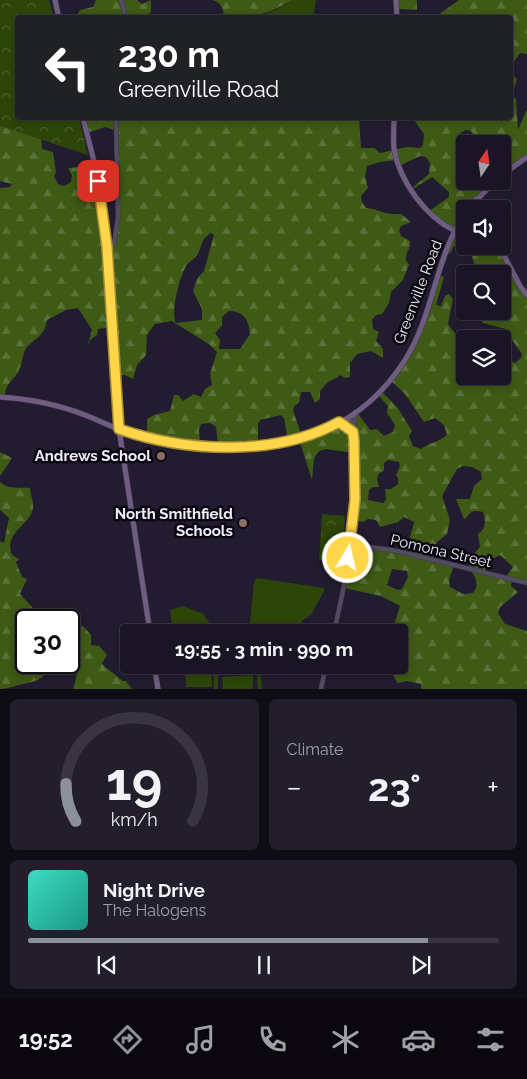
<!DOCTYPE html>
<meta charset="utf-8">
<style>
body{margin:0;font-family:Raleway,sans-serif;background:#231e2c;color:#f1f3f6;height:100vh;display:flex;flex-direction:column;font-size:19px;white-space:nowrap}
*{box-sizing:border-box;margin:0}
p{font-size:16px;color:#9f9fa6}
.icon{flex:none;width:28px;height:28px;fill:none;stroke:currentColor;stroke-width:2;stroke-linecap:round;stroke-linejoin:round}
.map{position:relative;height:689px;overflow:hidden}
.panel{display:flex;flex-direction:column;gap:10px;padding:10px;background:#0e0c14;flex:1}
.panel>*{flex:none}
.hud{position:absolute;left:15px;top:15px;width:498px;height:105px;border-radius:5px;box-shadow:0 2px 8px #0003,0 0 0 1px #383441;background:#202124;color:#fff;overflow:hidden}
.needle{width:32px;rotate:13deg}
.buttons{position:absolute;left:456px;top:135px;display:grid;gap:10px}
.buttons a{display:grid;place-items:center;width:55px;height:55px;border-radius:5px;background:#1a1524;box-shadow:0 2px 8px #0003,0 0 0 1px #383441;font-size:25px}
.speed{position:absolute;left:15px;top:609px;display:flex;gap:10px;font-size:25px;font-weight:700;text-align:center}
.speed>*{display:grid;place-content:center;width:65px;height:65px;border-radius:50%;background:#1a1524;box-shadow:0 2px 8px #0003,0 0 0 1px #383441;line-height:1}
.speed .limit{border:2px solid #111;border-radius:8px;background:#fff;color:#111}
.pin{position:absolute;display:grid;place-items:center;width:42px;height:42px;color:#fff;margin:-21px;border-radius:10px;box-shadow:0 2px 8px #0006}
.me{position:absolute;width:55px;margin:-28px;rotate:9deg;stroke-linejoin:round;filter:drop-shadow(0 0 4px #0008)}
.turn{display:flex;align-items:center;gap:18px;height:105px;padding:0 20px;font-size:22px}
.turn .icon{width:65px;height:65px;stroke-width:2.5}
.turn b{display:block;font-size:35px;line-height:42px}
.big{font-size:38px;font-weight:700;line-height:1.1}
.panel .card{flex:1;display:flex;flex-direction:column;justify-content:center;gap:8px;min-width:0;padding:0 18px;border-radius:8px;background:#231e2c}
.panel .dial{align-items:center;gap:0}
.dial svg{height:130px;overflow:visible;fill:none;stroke:#383441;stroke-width:7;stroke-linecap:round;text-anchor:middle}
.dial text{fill:#f1f3f6;stroke:none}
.song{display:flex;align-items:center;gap:15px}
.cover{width:60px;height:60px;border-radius:8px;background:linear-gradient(135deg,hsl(170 70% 55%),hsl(170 70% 35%))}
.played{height:5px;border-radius:2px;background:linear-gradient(90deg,#8c9099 85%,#383441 85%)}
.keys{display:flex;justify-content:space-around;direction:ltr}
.heat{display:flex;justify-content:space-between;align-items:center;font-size:28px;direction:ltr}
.panel .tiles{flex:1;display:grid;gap:10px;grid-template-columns:1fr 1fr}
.card:last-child{grid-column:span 2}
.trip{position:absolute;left:120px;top:624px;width:288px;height:50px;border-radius:5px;background:#1a1524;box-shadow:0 2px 8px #0003,0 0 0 1px #383441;font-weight:700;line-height:50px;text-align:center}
.tab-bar{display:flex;height:80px;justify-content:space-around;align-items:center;background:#0a080e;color:#9f9fa6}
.tab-bar .icon{width:35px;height:35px}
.tab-bar .on{color:#8c9099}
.tab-bar b{font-size:22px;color:#f1f3f6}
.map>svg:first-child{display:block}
.green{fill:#2d4508}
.forest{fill:url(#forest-firs);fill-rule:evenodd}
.park{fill:url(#park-crowns)}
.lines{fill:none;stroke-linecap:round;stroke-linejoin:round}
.street-casing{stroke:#3e3849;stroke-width:5}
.secondary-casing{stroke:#3e3849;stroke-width:6}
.street{stroke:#524b62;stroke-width:4}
.secondary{stroke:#6f5c81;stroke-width:5}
.route-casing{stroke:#a68a30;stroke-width:12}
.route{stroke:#ffd54a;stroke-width:9}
.education-dot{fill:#8d6e63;stroke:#0b0811;stroke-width:2}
.labels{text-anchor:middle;stroke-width:5;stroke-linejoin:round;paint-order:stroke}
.street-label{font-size:15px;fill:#efebf9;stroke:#0b0811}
.poi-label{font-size:15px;font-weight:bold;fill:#efebf9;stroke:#0b0811;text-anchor:end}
</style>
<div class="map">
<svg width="527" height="689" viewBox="0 0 527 689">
<defs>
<pattern id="forest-firs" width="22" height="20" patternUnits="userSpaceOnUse" patternTransform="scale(1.25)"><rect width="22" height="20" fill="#3e5a15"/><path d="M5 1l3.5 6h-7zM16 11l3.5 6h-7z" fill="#5a7238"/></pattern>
<pattern id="park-crowns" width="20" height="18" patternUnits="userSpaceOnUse" patternTransform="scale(1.25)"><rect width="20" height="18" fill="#2d4508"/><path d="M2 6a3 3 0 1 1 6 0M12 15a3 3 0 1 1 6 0" fill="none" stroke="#4c602d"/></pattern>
</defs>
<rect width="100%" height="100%" fill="#221c30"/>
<path class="green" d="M292,0H316L314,14L311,17L253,18L278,9Z
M257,578L324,588V591L311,615L303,620L295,632H249L254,582Z
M183,606L203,614L216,632H173L170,610Z
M185,665H211L212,687H186Z
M213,665H224L218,676V689H214Z
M251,665H257L261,675L262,689H258L257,675Z
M253,675V689H223L222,677Z"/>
<path class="forest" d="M96,0H137L142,4L151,0V11L147,17L59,18L66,14L76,17L80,10L93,7Z
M213,0H292C268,15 252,18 224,18C224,9 221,3 213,0Z
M396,0H417V10L398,9Z
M459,0H527V54L520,53L510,67L512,75L517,79L512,95L516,99L518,130L527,109V156L503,175L502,144H479L471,131L465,130L457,136V146L464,155L458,165L465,173V181H477L486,189L477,198L484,209H465V246H499L527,295V582L512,579L511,586L518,592L500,607L498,613L505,624L527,631V689H421V684L407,681L398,683C392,676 393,671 385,665H399V632H389L394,625L400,606L381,596L344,588L350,544L403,552L409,541L414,522L404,517L398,522L380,527L376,520L368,519L363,522L354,520V453L326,449L319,451L314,458L312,480L299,439L288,441L284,418L281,415L260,420L258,424V445L218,444L216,427L210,423L201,424L199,429L200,444L147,437V419L154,415L170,411L174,395H178L183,401L194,394L201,397L205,389L212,385L210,374L217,352L210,345L172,321L155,324L147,335L146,355L137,365L133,379L125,375L115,376L112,327L98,329L97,335L90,340L87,347L92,330L78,308L66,310L47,320C45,335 36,338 27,347C22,352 23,363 19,370C14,381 5,383 5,396H0V188L10,187L12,184L0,181V70L18,118L41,134L42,149L53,152L56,172L54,176L58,184L64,186L71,182L72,175L68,168L94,166L107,246L114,244L117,234L115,130L105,127L87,133L84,121L92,118H359L361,148H374L380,153L407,147L420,148L423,145L424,134L414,120L395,121L394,118H510V18H434ZM420,156L426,157L430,163L429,174L412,188L413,189L432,177L449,192V197L428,212L454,231L448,249L450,254L453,247L458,245L472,256L477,274H502V311H477L478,317L483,323L510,330L512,340L522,354L521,358L515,363L503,358L502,376H465V340L456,335L448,324L453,299L449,294L445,296L441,306L436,305L444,277L439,275L415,342L391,381L405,394L424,422L435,418L444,425L447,435C438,443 430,442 421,449L413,446L409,436L412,431L397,407L381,391L377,394L388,406L387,413L395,425L393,432L384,436L377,429L370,430L356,411L326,429L302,437L293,410L295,405L299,403L301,392H310L315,403L320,399V391L328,382L341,375L344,378L350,377V363L357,354L371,351L383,358V349L376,341L379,332L373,329L372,320L376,315L382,314L389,303L391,292L403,280L409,264L406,261C405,253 411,248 410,241L401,236L399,230L401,226L411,222L401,214C387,216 379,209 366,208L362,202L361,196L368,188L365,177L367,166L380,162L397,160L401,165ZM211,233L214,235L204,271L197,279L193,291L202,309V320L176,323C170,313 180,276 186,266C189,261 195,259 197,255C204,245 198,242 211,233ZM229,311C244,311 249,321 250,334L240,349H219L220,340L215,333L222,326V317ZM388,460L399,462L400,466L396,475L398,478V484L391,489H385L386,500L383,503L368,500L369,490L373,487H379L377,479L379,473L384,471V463ZM463,466L472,467L481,472L482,479L474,486L470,499H456L464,519C471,516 467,508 483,512C486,521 486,529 478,534L480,547L471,558L468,568C476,576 480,584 473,593L463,594L450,587L449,580L454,565L433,559L437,542L447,534L450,520L442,496L457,469ZM500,555L513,567L505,578L485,571L486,562ZM392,569L407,571L408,577L402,589L398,590L387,585Z
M0,452L12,458L1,475H0Z
M0,482C10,490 18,487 30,488C30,495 34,501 33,508C31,525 3,532 12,555L19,559L16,562L22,577L27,579L20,594L32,607L24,622L26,628V662L52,663C41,685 33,680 12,687C7,688 5,689 0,689V541L4,543L9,518L0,510Z
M83,626L91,635V645L99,646L107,655L102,663L104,666L123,681H126L132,689H73C77,676 81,662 69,652V631Z"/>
<path class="park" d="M0,0H49L54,17L18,18V118H79L88,155L0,126Z
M322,514L345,516L342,562L319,560Z"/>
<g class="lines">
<defs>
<path id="street" d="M121,0L126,18
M107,247L114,244L118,217L116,118
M339,422L353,432
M350,544L397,551L527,583
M334,632C344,589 353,544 355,500C357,470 351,441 355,412
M321,689L326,665"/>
<path id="secondary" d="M55,0L59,18
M396,0L397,18
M83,118L99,181L105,222L119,429L150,632
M394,118C394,128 393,139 394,149C400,182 425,216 455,231
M502,175L527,157
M476,199L484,209
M468,209L495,181
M499,246L520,286L527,295
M0,397C29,399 57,404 85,415C103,422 121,432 141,436C167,443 193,445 220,445C298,448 361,429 405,360C434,315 435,257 465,214
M154,665L158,689"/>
</defs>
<use href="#street" class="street-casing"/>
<use href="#secondary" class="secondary-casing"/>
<use href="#street" class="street"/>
<use href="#secondary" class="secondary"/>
</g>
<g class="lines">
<defs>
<path id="route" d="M98,181L107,247L119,429C185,452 276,457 339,422L353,432L354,441L355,500L348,558"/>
</defs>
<use href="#route" class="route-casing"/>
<use href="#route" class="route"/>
</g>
<g class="education-dot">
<circle cx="161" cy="456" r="5"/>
<circle cx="243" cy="523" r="5"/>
</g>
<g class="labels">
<g class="street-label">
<text transform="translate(418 292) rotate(-69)" y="5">Greenville Road</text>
<text transform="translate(441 551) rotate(13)" y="5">Pomona Street</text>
</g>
<g class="poi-label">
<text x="151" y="461">Andrews School</text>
<text x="233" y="519">North Smithfield<tspan x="233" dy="17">Schools</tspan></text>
</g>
</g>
</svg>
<div class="buttons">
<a><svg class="needle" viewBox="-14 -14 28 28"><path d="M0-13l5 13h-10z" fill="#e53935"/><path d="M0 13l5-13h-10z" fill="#9f9fa6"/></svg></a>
<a><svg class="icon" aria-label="sound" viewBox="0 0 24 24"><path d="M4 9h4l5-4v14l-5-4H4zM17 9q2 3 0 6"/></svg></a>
<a><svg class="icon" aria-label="search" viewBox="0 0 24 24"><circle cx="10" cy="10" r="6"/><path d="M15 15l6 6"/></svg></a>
<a><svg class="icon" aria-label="layers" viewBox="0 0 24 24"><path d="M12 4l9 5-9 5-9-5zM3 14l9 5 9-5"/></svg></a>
</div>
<div class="speed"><div class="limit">30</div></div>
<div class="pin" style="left:98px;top:181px;background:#d93025"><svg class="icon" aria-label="arrive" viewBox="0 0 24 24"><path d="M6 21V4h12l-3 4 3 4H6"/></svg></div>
<svg class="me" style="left:348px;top:558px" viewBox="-20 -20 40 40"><circle r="17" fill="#ffd54a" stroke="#fff" stroke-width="3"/><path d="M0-11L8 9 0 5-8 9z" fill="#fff"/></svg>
<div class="trip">19:55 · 3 min · 990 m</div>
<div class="hud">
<div class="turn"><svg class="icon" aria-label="left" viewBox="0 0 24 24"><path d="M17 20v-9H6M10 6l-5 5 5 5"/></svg><div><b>230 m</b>Greenville Road</div></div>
</div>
</div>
<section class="panel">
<div class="tiles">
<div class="card dial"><svg viewBox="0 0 100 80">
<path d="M14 69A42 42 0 1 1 86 69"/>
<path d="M14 69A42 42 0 0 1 8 46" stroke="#8c9099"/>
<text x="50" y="56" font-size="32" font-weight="700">19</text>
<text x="50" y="72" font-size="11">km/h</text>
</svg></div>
<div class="card"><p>Climate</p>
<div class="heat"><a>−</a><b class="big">23°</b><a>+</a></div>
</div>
<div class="card">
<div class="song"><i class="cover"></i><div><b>Night Drive</b><p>The Halogens</p></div></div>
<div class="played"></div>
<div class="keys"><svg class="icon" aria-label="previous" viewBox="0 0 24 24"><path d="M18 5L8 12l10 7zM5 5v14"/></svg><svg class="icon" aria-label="pause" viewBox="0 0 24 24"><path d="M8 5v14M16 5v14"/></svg><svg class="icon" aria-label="next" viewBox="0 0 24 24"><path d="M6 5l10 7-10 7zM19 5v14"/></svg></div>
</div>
</div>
</section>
<nav class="tab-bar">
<b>19:52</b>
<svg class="icon on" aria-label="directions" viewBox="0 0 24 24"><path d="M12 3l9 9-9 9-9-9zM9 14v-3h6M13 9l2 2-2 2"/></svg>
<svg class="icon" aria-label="music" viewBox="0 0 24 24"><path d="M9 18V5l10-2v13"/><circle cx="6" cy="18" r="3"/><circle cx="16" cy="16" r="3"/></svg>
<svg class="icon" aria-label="phone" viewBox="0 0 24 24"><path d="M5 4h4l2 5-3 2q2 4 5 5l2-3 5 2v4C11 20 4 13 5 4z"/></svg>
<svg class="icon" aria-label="climate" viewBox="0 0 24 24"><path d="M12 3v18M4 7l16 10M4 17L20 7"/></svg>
<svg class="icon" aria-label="car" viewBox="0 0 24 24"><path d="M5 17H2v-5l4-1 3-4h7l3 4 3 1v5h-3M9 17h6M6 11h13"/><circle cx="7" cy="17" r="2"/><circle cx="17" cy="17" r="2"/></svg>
<svg class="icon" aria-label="filters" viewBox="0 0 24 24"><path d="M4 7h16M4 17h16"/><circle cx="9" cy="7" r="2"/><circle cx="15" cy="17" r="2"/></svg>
</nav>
